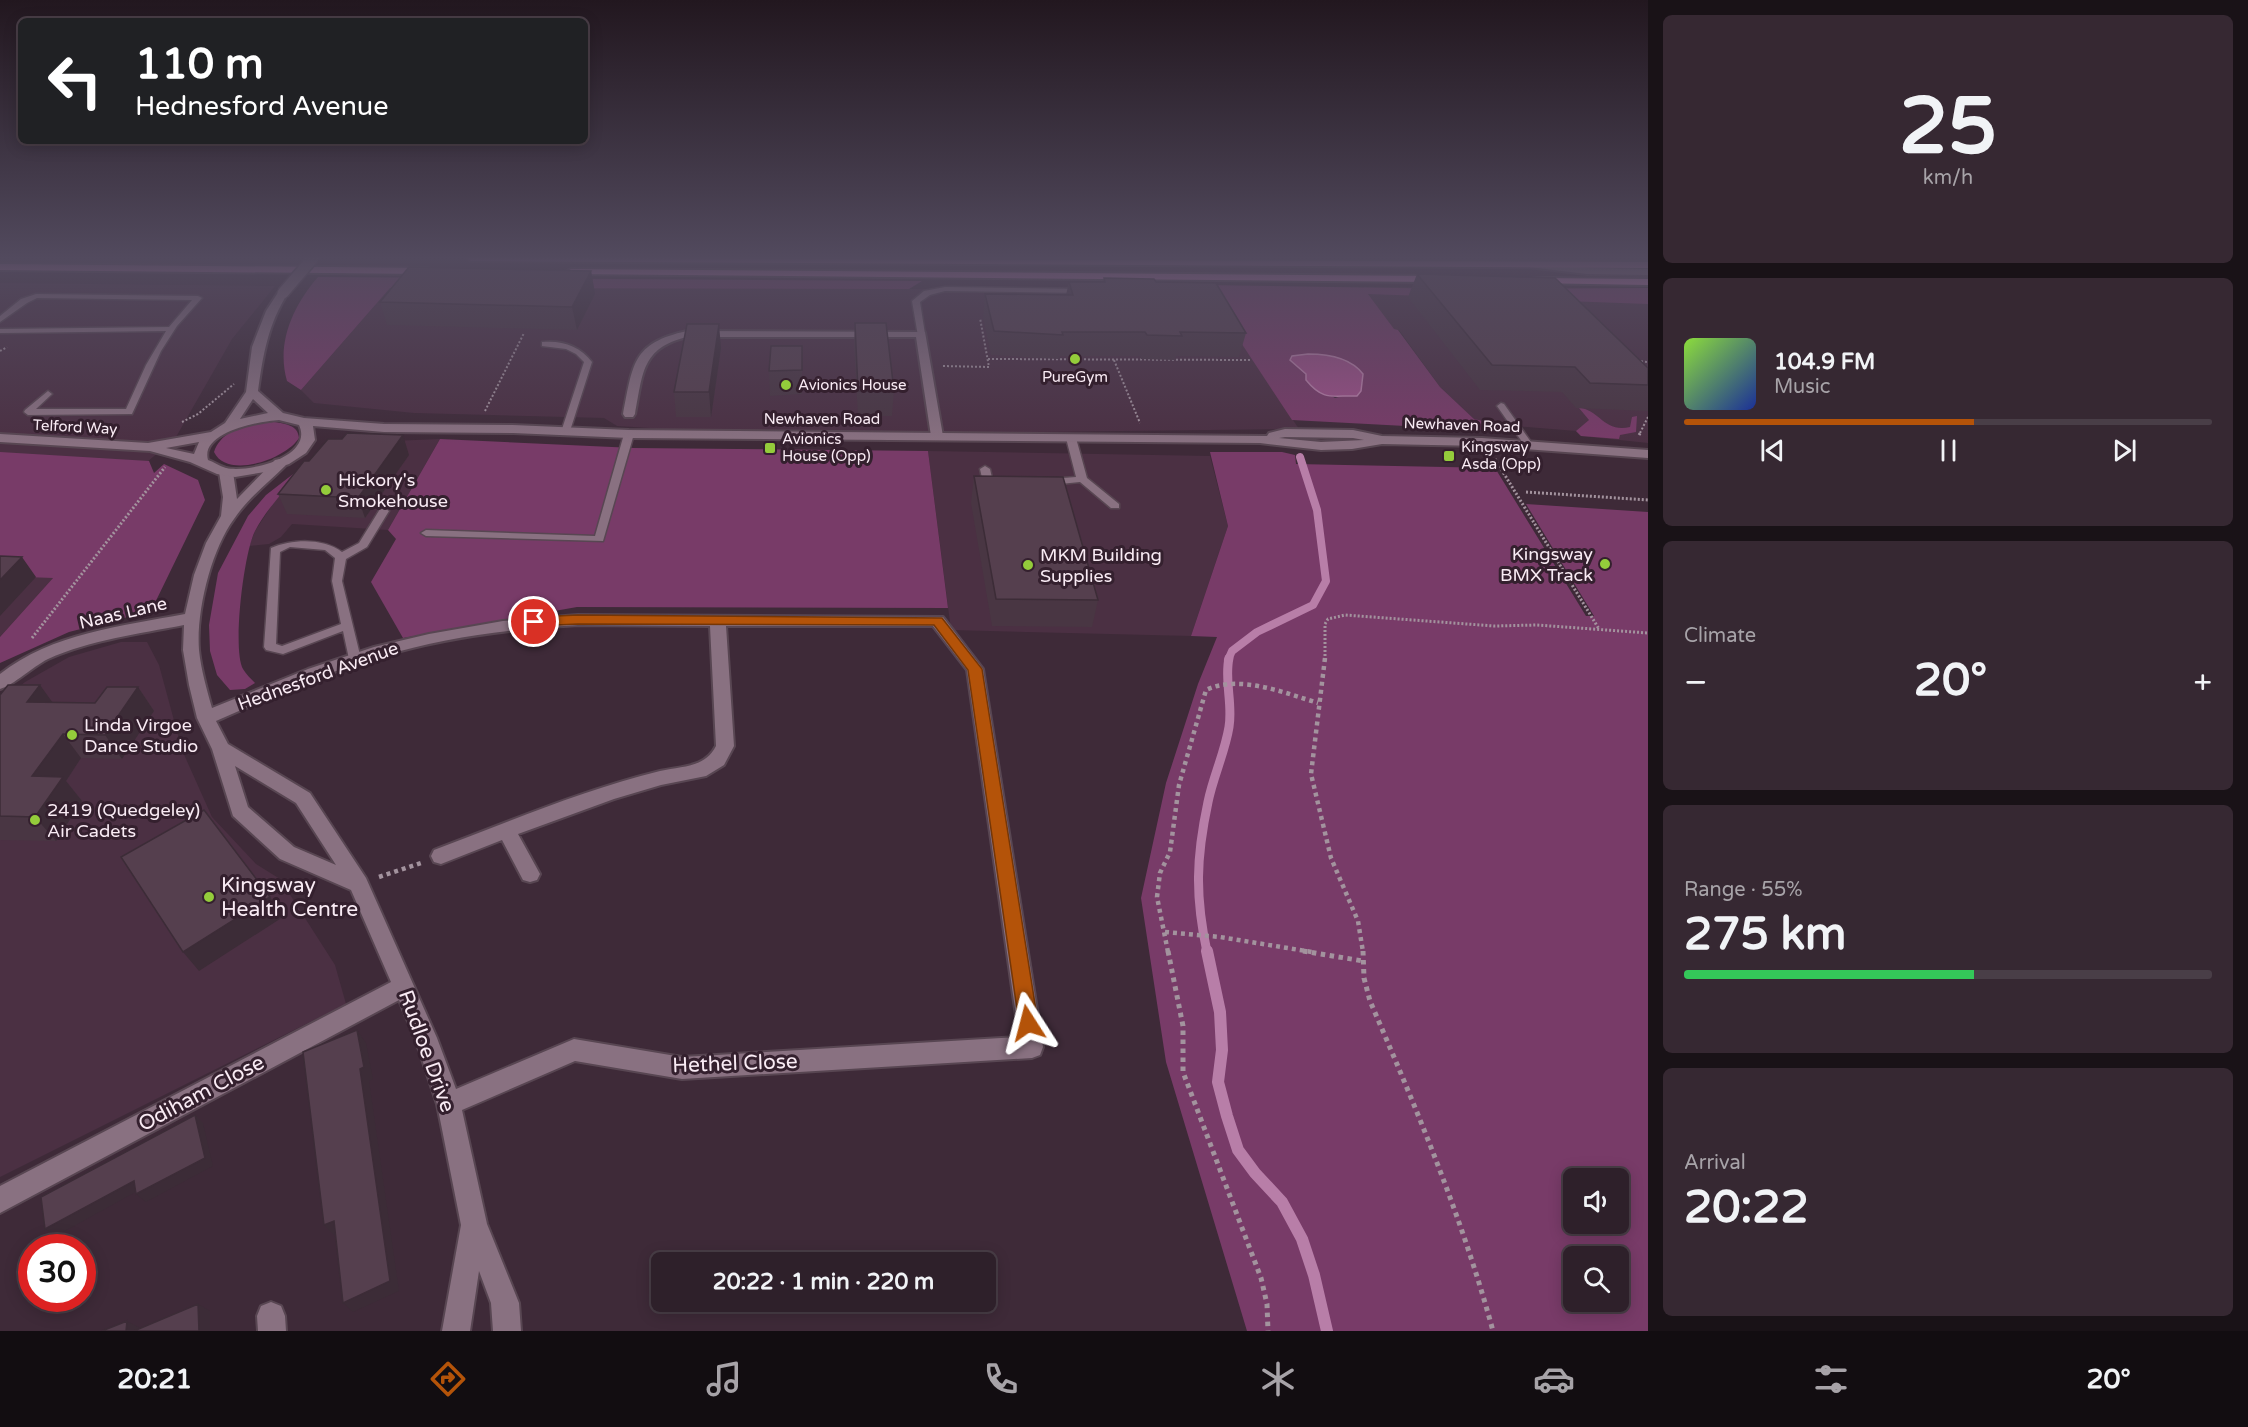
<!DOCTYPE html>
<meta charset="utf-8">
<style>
body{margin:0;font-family:"Varela Round",sans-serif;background:#362832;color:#f1f3f6;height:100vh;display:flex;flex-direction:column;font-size:22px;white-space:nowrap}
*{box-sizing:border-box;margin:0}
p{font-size:20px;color:#a7a3a8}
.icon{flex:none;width:33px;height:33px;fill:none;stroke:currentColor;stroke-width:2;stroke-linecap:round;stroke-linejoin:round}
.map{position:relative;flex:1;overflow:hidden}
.side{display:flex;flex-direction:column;gap:15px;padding:15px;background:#191217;width:600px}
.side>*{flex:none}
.top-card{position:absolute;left:18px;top:18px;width:570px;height:126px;border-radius:9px;box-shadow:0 3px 15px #0003,0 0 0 2px #493e47;background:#202124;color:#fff;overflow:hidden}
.tools{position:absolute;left:1563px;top:1168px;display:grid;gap:12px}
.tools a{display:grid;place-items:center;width:66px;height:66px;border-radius:9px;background:#2e202a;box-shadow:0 3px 15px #0003,0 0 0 2px #493e47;font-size:30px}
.speed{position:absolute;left:18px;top:1234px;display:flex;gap:12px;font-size:30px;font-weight:700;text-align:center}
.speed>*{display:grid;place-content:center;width:78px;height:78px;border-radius:50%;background:#2e202a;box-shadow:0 3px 15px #0003,0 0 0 2px #493e47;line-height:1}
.speed .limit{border:9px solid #d22;background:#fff;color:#111}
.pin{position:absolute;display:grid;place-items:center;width:51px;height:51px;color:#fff;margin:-26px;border:3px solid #fff;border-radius:50%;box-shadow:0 2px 6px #0007}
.me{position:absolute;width:66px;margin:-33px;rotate:351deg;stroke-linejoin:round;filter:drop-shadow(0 0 4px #0008)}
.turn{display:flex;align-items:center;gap:21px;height:126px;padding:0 18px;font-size:27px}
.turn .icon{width:78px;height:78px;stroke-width:2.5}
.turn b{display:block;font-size:42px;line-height:51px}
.big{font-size:45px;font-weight:700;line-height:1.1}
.side .card{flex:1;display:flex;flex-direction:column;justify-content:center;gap:9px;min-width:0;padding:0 21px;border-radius:9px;background:#362832}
.side .dial{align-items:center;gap:0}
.dial b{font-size:78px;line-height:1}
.song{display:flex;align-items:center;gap:18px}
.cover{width:72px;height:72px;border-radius:9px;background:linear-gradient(135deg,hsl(90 70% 55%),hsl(230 70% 35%))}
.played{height:6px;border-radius:3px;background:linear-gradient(90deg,#b45309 55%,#493e47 55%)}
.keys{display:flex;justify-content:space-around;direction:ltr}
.heat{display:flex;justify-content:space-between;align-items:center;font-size:33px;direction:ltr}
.charge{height:9px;border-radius:4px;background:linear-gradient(90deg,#34c759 55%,#493e47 0)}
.trip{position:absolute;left:651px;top:1252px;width:345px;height:60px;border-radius:9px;background:#2e202a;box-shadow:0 3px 15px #0003,0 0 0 2px #493e47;font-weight:700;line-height:60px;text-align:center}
.menu{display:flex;height:96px;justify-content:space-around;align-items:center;background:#120d11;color:#a7a3a8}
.menu .icon{width:42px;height:42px}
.menu .on{color:#b45309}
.menu b{font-size:27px;color:#f1f3f6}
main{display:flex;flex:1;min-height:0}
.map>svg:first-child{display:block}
.built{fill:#4b3043}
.green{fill:#783b68;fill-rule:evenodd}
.water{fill:#9c4f87;stroke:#b87ea8;stroke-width:1.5}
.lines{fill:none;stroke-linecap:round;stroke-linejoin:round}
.stream-far2{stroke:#b87ea8;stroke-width:8}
.stream-far1{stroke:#b87ea8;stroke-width:9}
.stream{stroke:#b87ea8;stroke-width:12}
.service-casing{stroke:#584652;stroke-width:3}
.minor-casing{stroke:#584652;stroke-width:4}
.tertiary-casing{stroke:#584652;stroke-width:4}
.trunk-casing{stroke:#584652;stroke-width:4}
.path-far3{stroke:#a3939e;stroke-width:2;stroke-dasharray:2 2;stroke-linecap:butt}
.path-far2{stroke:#a3939e;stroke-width:3;stroke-dasharray:2 2;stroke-linecap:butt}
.path-far1{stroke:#a3939e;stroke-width:4.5;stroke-dasharray:4 4;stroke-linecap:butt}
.path{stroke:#a3939e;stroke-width:5;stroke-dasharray:4.5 4.5;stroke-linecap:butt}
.service{fill:#897181;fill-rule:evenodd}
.minor{fill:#897181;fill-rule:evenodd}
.tertiary{fill:#897181;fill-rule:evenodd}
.trunk{fill:#de86c5;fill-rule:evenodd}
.tertiary-bridge-casing{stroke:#584652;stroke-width:14;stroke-linecap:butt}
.tertiary-bridge{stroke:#897181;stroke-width:11}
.wall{fill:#493643}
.shaded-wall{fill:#3c2c37}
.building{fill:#553f4e;stroke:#3c2c37;stroke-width:1.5}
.route{fill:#b45309;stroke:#753606;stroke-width:1.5}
.poi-dot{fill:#94cc3b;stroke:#34202e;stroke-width:2}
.labels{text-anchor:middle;stroke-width:6;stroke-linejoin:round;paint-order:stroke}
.far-poi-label{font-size:15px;fill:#f9ebf4;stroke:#34202e;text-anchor:start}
.far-street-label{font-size:15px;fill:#f9ebf4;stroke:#34202e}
.poi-label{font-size:18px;fill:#f9ebf4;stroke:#34202e;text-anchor:start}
.street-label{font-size:18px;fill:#f9ebf4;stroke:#34202e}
.near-poi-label{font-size:21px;fill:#f9ebf4;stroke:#34202e;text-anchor:start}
.near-street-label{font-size:21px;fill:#f9ebf4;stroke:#34202e}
</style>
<main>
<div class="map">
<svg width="1648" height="1331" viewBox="0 0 1648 1331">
<rect width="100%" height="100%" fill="#3e2a38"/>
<path class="built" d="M0,283L275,286L232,339L176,437L131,476L53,578L0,637Z
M1203,285L1299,429L949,433L665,429L617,426L604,418L414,413L314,403L301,390L390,288L909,289Z
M1363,287L1648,288V443L1581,436L1576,431L1502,425L1474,419L1440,387L1399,330H1394Z
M440,439L388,530L292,524L281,537L269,544L249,546L255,531L274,502L294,481L391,441Z
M928,451L1210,456L1228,526L1191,636L951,630Z
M121,642H147L159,665L182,750L212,817L256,864L280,879L335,965L346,1004L0,1177V703L25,682L69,657Z"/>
<path class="green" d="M318,277L922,281L909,289L390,288L301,390L287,381C276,343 293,306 318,277Z
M1203,285L1462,289L1648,288V304L1368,294L1394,329L1398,330L1440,387L1474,419L1502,425V428L1500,431L1292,420ZM1306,374L1363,375L1361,391L1357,396L1346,395L1335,398L1306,381Z
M1579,408C1599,409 1604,433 1630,427L1632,417L1637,416L1636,432L1620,435L1619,439L1581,436L1576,431L1589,420Z
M274,422C286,424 298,425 299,438C286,459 227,480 214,452C222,428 252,423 274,422Z
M440,439L634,448L928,451L948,608L577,607L403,638L371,582L396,539L388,530Z
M0,452L149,461L154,473L164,464L198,480L205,500L151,611L69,632L0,663V637L53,578L0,576Z
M1210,452H1282L1295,455L1296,464L1495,468L1586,616H1594L1526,504L1648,512V1331H1247L1166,1062L1141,898L1166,783L1198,684L1217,637L1191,636L1228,526ZM1574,1179H1618V1224H1574ZM1574,1257H1618V1302H1574Z
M306,464C289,487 268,506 255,531C244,552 232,649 243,669C246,674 251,679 255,683L245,689L230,690L217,675L210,651L209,625L218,573L248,516L266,495Z"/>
<path class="water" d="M1308,354C1328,354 1350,357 1363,374L1361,391L1357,396C1333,395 1324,402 1306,380V374L1290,360L1292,356Z"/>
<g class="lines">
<path class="stream-far2" d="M1228,660L1232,651L1257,632L1313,605L1326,581L1317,510L1300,457"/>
<path class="stream-far1" d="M1207,952C1195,896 1196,858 1208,802C1213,777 1225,752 1229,727C1233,704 1224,680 1229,658"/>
<path class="stream" d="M1207,951L1220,1012L1222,1050L1218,1082L1227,1116L1238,1150L1255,1173L1282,1202L1302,1239L1314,1275L1327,1331"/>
<defs>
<path id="service" d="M945,287L1083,289L1087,291L1083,293L945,291L930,295L920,302L925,334L918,336L912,301L924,291Z
M36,294L198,296L202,298L177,326L161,351L132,414L28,415L24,412L25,410L48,391L52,394L36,409H126L146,365L166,331L3,333H0V329L169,327L192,300L37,298L27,303L0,322V316L21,299Z
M542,342C562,340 580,346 592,362L569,434H563L561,432L584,362L576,354L566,349L542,346Z
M1501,403L1504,404L1531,442V446H1525L1497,406Z
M629,431L634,434L603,541L426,536L421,533L426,530L595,536L624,434Z
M1071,435L1076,438L1087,478L1119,504V508H1111L1080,482L1050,485L1045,482L1050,479L1076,477L1066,438Z
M985,466L990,469L995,491L990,494L985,491L980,469Z
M384,508L389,511L367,547L346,559L342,581L361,659L359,662H351L349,659L343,631L283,654L266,650L264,647L271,548C293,539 323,538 342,552L359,543L380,509ZM290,547L325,550L335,558L332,581L341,624L282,646L276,644L280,552Z"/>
<path id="minor" d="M687,331L925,332L943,436L937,440L931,436L916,337H687C641,348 643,374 635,414L633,417H625L623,414C633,364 632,343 687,331Z
M280,459L287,463L285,466C268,483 247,499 234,519C211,550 196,612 199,650C201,670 207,690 212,708L308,669L374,647L429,634L503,621L578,615L943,617L983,669L1043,1047L1040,1055L1032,1058L682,1079L575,1061L462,1110L487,1224L519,1303L521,1331H493L491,1303L479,1271L470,1331H442L461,1225L437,1104L415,1038L399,1000L0,1213V1186L391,982L351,890L280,859L233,816L212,749L197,718L189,685L183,650L184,625C138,634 90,640 48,659C32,667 14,685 0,689V674C52,633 122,626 185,614L194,575L206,543L221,516L223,497L219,472L226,468L233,472L237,499L275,460ZM578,625L710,626L716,746C705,768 682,766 660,771C583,790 508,822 434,850L431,856L434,862L441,864L502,840L523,880L530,882L537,880L540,874L518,834L614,799L661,785L706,776L724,765L734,746L726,626H933L967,670L1019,1037L682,1057L574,1039L456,1089L437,1038L366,878L310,793L228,744L216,721C271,697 326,672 383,656C446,637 512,629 578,625ZM235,766L296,803L336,865L294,847L248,807Z
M271,1302L281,1306L285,1316L286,1331H258L257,1316L261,1306Z"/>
<path id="tertiary" d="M1532,262L1587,268L1648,269V275L1587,274L1529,267L1527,265Z
M283,290L288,293C268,324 263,355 258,391L283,413L304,418L384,424L513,425L629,430L1267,436L1269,433L1285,429L1353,430L1382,436L1482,438L1648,450V458L1482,446L1382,444L1352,449L1321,450L1260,443L629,438L513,433L384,432L313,426L315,440L306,453L289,464L265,472L235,477L217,474L190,462L150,451L0,442V434L148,443L211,432L225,423L246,392L252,347L266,311L279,291ZM253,399L268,413L240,419ZM279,420L299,425C314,457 249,473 226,468C219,466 214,462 208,460C200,432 260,421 279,420ZM1285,437L1353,438L1364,440L1321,442L1279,438ZM199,442L194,454L166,448Z"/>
<path id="trunk" d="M466,258L1648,262V268L471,261Z
M0,264L428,268L433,271L428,274L0,270Z
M571,269L1436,276L1441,279L1436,282L567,274L566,272Z
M1537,278L1648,279V285L1533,283V279Z"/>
</defs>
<use href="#service" class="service-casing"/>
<use href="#minor" class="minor-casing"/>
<use href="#tertiary" class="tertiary-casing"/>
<use href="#trunk" class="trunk-casing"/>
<path class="path-far3" d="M0,351L7,347
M988,359L1250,360
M1114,360L1140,423
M1637,361L1648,362
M943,366L989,367L980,318
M891,387L910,386
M485,411L524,333
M182,422L198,414L234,384
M1640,433L1648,417"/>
<path class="path-far2" d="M1639,435L1641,432
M1495,459L1599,629
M1526,492L1648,500
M32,638L165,467
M1325,660V624L1328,619L1345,615L1494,626L1537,625L1648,633"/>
<path class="path-far1" d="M1325,658L1311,774L1331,858L1358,921L1363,952
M379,877L421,863
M1165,932L1220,937L1312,952
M1168,952L1157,897L1160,873L1170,852L1179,785L1206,690C1239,674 1285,693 1318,703"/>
<path class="path" d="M1168,951L1183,1026V1072L1261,1278L1267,1304L1268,1331
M1303,951L1363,961
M1363,951L1364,978L1370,1001C1417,1110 1462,1217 1493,1331"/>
<use href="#service" class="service"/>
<use href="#minor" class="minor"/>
<use href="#tertiary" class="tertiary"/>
<use href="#trunk" class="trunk"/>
<defs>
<path id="tertiary-bridge" d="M283,293L313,258"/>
</defs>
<use href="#tertiary-bridge" class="tertiary-bridge-casing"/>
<use href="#tertiary-bridge" class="tertiary-bridge"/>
</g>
<path class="wall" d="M591,271L595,294L577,330L387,325L380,302Z
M1417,274L1648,368V411L1576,408L1562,392L1480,390L1408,297Z
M1104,278L1156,282L1246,333L1239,357L1176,356L1175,360L1141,359L1140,356H1060L1059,359L991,355L983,317L985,294L1066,295L1069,282H1103Z
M855,323L894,391L892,416H858L854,347Z
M802,346V394L770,396L769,371Z
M721,348L711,417H676L674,392Z
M409,455L365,518L287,514L278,494L309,461Z
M974,476L1098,600L1092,627L992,626L971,503Z
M138,687L154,711L122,759L81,758L66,781L82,801L56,841L0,840V695L53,703H95Z"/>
<path class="shaded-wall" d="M591,271L595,294L577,330L572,307Z
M719,324L721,348L711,417L709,392Z
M403,435L409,455L365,518L358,498Z
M22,557L36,577L0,616V580Z
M40,685L58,710L27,702Z
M138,687L154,711L122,759L105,735Z
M63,734L81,758L66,781L82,801L56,841L35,817L32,776Z
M270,897L283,917L199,971L183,952Z
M357,1030L366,1043L373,1079L369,1081L399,1291L353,1312L343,1303L360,1069Z
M195,1115L203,1123L213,1166L146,1202L136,1194Z
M134,1181L143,1188L56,1236L45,1229Z
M334,1221L344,1231L334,1235L324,1225Z
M198,1304L210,1311V1331H199Z
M127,1321L140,1328V1331H126Z"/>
<path class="building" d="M409,267L591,271L572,307L380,302Z
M1417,274L1555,278L1648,368V385L1590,383L1575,367L1492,365Z
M1104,278L1154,279L1156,282L1216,283L1246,333L1180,332L1182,336L1147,335L1145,332H1062L1063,335L994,331L985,294L1073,295L1069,282H1105Z
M855,323H886L894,391H858Z
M687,324H719L709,392H674Z
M771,346H802V370L769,371Z
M347,433L403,435L358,498L278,494L304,461H309L328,439H342Z
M974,476L1063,477L1098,600L996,599Z
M0,556L22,557L0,580Z
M8,685H40L27,702L95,703L107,687H138L105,735L63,734L32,776L63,777L35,817L0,816V695Z
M204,810L270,897L183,952L121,857Z
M357,1030L364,1067L360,1069L390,1281L343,1303L334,1221L324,1225L303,1052Z
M195,1115L205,1158L136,1194L134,1181L45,1229L41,1197Z
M198,1304L199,1331H134Z
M127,1321L126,1331H102Z"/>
<linearGradient id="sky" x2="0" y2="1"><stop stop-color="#22171f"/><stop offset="0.58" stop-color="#524a5e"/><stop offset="1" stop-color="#524a5e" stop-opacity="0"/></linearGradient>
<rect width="1648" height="445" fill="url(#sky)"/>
<path class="route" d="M578,615L942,618L982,669L1038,1023L1035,1029L1028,1032L1022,1029L1019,1023L968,670L934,625L578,624L534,626L527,622L534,617Z"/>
<g class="poi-dot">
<circle cx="1075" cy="359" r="6"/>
<circle cx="786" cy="385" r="6"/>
<rect x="764" y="442" width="12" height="12" rx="3"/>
<rect x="1443" y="450" width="12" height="12" rx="3"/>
<circle cx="326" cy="490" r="6"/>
<circle cx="1605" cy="564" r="6"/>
<circle cx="1028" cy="565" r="6"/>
<circle cx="72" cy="735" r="6"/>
<circle cx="35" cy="820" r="6"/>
<circle cx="209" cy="897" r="6"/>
</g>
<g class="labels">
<g class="far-poi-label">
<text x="1075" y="382" text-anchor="middle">PureGym</text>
<text x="798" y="390">Avionics House</text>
<text x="782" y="444">Avionics<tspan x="782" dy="17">House (Opp)</tspan></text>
<text x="1461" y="452">Kingsway<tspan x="1461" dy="17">Asda (Opp)</tspan></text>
</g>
<g class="far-street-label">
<text x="822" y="424">Newhaven Road</text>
<text transform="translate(1462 425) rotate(2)" y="5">Newhaven Road</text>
<text transform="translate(75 427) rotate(3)" y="5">Telford Way</text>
</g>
<g class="poi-label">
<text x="338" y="486">Hickory's<tspan x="338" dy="21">Smokehouse</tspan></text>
<text x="1593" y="560" text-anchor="end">Kingsway<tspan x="1593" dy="21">BMX Track</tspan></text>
<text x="1040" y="561">MKM Building<tspan x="1040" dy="21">Supplies</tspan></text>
<text x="84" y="731">Linda Virgoe<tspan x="84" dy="21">Dance Studio</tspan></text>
<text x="47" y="816">2419 (Quedgeley)<tspan x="47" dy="21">Air Cadets</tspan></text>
</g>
<g class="street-label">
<text transform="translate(123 613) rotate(-13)" y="6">Naas Lane</text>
<text transform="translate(318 676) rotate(-20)" y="6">Hednesford Avenue</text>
</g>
<g class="near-poi-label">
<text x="221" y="892">Kingsway<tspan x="221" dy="24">Health Centre</tspan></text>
</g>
<g class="near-street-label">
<text transform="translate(427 1051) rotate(70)" y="7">Rudloe Drive</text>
<text transform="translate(735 1063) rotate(-2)" y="7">Hethel Close</text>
<text transform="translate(201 1093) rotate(-28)" y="7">Odiham Close</text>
</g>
</g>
</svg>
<div class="tools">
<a><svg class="icon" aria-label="sound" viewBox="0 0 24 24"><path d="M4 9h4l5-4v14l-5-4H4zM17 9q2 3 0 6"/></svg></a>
<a><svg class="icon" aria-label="search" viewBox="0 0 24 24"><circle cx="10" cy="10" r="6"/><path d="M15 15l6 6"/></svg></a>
</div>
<div class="speed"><div class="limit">30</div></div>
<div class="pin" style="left:534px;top:622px;background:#d93025"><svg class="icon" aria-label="arrive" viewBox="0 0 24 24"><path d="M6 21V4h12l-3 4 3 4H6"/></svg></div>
<svg class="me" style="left:1028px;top:1023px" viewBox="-20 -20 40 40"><path d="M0-17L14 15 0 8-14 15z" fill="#b45309" stroke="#fff" stroke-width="4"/></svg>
<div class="trip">20:22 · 1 min · 220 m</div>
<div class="top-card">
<div class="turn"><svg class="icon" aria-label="left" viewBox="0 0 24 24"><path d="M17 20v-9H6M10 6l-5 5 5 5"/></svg><div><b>110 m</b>Hednesford Avenue</div></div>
</div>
</div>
<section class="side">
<div class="card dial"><b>25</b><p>km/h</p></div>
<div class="card">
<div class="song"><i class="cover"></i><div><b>104.9 FM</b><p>Music</p></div></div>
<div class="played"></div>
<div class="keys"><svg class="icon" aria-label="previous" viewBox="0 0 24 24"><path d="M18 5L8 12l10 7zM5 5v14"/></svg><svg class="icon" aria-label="pause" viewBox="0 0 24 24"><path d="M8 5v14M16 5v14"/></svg><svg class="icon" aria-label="next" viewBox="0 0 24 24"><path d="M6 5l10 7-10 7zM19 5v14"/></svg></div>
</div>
<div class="card"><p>Climate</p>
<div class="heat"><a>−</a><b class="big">20°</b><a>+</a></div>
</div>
<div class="card"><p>Range · 55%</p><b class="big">275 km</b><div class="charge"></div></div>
<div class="card"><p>Arrival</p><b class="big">20:22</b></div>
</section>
</main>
<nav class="menu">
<b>20:21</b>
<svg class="icon on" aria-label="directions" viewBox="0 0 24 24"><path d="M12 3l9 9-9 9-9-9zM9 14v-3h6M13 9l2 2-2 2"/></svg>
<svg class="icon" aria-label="music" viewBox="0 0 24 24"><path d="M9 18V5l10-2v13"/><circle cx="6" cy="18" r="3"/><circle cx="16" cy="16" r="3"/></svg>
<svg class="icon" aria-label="phone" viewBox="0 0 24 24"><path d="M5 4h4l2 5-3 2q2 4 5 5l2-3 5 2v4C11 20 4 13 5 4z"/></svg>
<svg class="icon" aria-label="climate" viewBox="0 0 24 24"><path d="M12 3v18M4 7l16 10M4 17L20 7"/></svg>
<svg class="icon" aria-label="car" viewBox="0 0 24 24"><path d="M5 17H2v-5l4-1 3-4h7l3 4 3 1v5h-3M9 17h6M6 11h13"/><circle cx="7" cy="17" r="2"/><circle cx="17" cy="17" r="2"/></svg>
<svg class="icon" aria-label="filters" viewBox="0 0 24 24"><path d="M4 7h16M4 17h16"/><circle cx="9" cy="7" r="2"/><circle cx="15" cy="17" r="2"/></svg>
<b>20°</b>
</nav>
